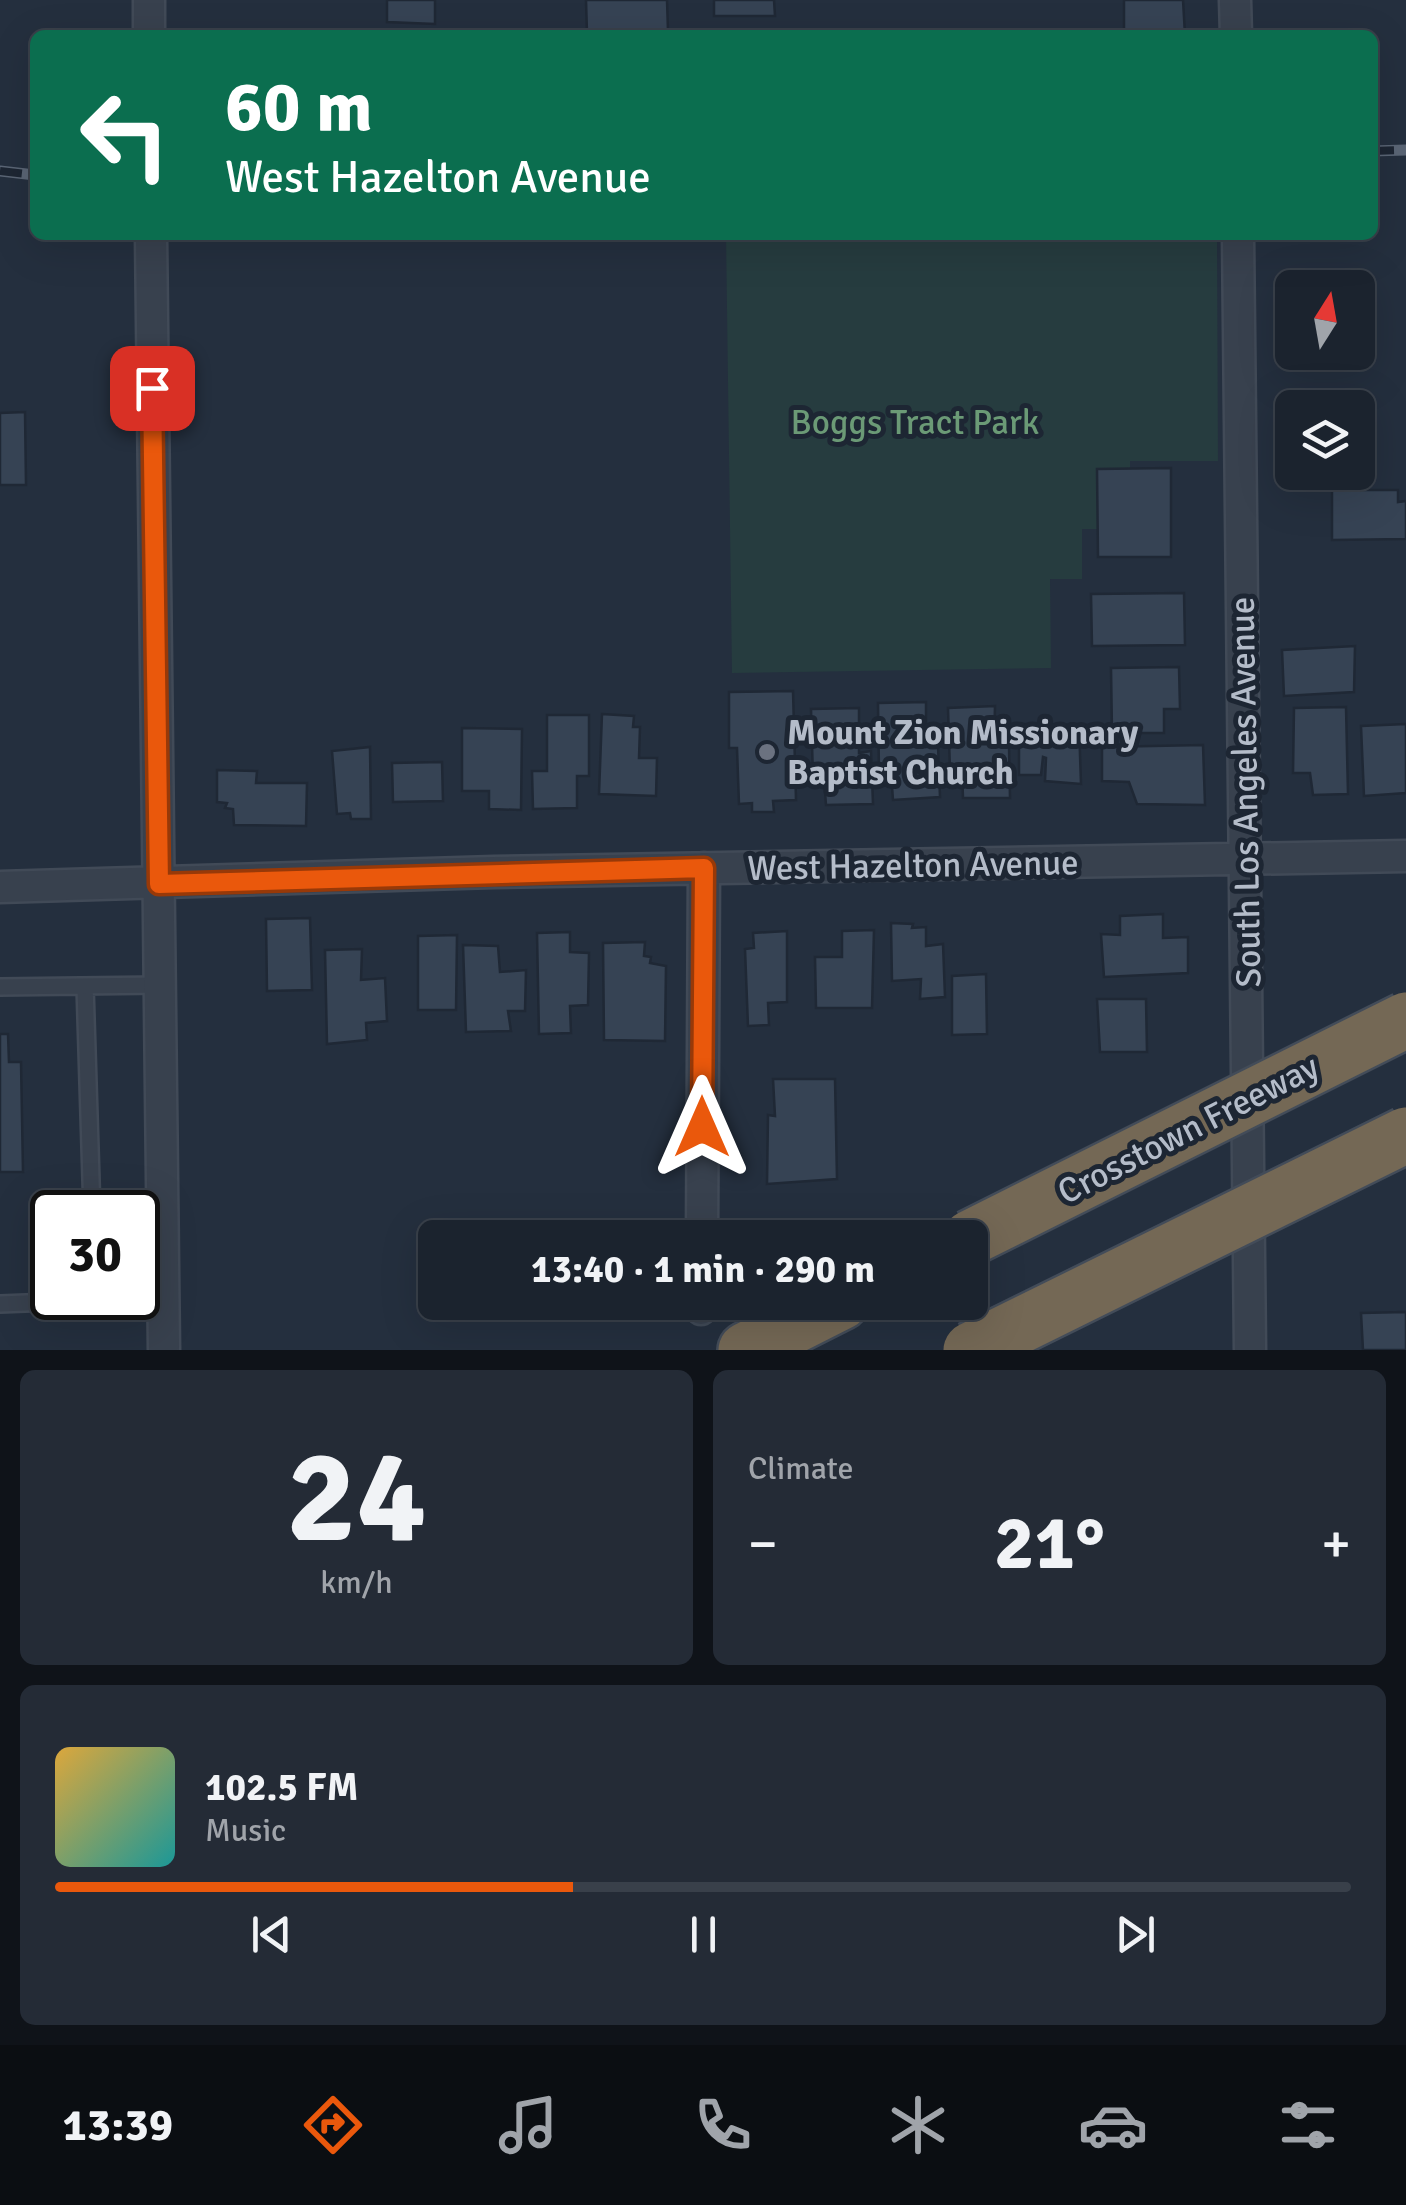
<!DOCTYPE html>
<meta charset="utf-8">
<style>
body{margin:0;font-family:Signika,sans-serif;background:#242b36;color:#f1f3f6;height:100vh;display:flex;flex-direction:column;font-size:38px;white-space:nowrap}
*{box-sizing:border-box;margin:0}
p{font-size:32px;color:#a0a4aa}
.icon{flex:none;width:55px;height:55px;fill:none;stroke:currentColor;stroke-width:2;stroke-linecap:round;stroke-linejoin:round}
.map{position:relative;height:1350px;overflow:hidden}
.sheet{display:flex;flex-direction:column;gap:20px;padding:20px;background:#0f1319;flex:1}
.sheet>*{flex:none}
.hud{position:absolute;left:30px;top:30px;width:1348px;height:210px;border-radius:15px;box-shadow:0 10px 40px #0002,0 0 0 2px #39404a;background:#0b6e4f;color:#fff;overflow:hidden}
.needle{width:65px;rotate:11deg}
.tools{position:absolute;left:1275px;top:270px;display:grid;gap:20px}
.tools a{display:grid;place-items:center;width:100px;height:100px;border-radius:15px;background:#1b232e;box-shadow:0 10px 40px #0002,0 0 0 2px #39404a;font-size:50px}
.speed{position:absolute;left:30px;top:1190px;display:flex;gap:20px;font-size:50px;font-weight:700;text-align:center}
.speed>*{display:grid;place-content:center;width:130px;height:130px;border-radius:50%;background:#1b232e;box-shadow:0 10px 40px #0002,0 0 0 2px #39404a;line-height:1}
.speed .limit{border:5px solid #111;border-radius:15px;background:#fff;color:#111}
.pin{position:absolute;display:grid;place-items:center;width:85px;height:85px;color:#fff;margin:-42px;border-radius:20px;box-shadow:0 5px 15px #0006}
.me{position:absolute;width:110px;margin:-55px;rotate:0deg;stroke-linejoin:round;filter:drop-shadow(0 0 8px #0008)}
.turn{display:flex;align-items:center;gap:35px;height:210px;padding:0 30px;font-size:45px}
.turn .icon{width:130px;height:130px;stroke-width:2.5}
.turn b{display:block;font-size:70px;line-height:85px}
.big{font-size:75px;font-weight:700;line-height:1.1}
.sheet .tile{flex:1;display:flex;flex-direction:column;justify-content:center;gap:15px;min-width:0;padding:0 35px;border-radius:15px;background:#242b36}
.sheet .dial{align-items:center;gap:0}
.dial b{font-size:130px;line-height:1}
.song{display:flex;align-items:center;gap:30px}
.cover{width:120px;height:120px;border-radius:15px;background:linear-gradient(135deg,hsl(40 70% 55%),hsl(180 70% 35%))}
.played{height:10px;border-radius:5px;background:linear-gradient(90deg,#ea580c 40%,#39404a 40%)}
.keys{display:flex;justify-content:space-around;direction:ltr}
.heat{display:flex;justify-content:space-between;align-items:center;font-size:55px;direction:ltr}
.sheet .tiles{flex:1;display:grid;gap:20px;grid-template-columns:1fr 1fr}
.tile:last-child{grid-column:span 2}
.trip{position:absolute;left:418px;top:1220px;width:570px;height:100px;border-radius:15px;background:#1b232e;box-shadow:0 10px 40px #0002,0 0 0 2px #39404a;font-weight:700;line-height:100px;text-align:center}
.menu{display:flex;height:160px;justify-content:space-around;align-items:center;background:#0b0e12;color:#a0a4aa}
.menu .icon{width:70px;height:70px}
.menu .on{color:#ea580c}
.menu b{font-size:45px;color:#f1f3f6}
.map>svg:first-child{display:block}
.green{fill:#263c3f}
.building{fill:#364354;stroke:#1f2835;stroke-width:2.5}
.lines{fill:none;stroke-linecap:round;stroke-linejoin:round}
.lane-casing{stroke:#414a57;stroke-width:20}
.street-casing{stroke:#414a57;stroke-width:35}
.highway-casing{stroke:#434c59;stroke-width:60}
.lane{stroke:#38414e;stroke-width:15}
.street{stroke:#38414e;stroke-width:30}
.highway{stroke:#746855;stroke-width:55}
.rail-casing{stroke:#5a6575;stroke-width:11}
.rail{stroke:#1d2633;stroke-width:8;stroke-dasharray:22;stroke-linecap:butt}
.highway-bridge-casing{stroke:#434c59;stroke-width:60;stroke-linecap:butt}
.highway-bridge{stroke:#746855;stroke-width:55}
.route-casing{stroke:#983908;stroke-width:25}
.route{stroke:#ea580c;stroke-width:18}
.worship-dot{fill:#6b7280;stroke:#1d2633;stroke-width:4}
.labels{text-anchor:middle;stroke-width:10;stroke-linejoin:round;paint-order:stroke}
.park-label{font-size:35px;fill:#6b9a76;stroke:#1d2633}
.poi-label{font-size:35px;font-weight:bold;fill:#b4bcc9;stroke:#1d2633;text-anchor:start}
.street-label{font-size:35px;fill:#b4bcc9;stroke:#1d2633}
</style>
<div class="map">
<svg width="1406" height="1350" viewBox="0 0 1406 1350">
<rect width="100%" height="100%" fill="#242f3e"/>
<path class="green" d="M726,235H1217L1218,461H1130V469H1097V529H1082V579H1050L1051,668L732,673Z"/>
<path class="building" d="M387,0H435V24L387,22Z
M586,0H667L668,31L587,33Z
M714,0H774L775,16H714Z
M1124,0H1183L1185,35H1124Z
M25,412L26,485H0V413Z
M1171,468V557H1098L1097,469Z
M1332,490H1398V502L1406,501V539L1332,540Z
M1184,593L1185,645L1092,646L1091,594Z
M1355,646L1354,692L1284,696L1282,650Z
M1179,667L1180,709H1164V733H1112L1111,668Z
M793,691L796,800L773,801L774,812H752V803L739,804L737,748H729V692Z
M926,702V747L938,745L940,797L893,800L891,772H879L878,703Z
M995,706L994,745H1009L1010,798H963L962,770L950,771L948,708Z
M1346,707L1348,794L1313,795L1310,773H1293L1294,708Z
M859,708V753L871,751L873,804L826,805L824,778H813L811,709Z
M602,714L634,716L633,727H640L639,758H657L656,796L599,794Z
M547,715H589V776H577V808L533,809L532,771H547Z
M1019,724L1079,725L1081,784L1045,781L1046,758L1043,757L1041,775H1019Z
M1406,724V793L1364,796L1361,726Z
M462,728L522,729L521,810L489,809V791H462Z
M1203,745L1205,805L1137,804L1129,782L1102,781V747Z
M370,747L371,819H351L350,813L337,814L332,751Z
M442,762L443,801L393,802L392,763Z
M217,770L257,771L256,783H307L306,826L234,825L233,809L225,808L227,803L217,802Z
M1163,914V938L1188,937V973L1104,977L1101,934L1120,935V916Z
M310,918L312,990L267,991L266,919Z
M891,923L913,924L912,928L926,927V946L943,944L945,997L920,999L921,979L892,981Z
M874,930L872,1008H816L815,957H842V931Z
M787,931V1002L768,1003L769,1025L748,1026L745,949L754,948L753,933Z
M570,932V952L589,953L588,1005L570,1006L571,1033L539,1034L537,933Z
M457,935L456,1010H418V936Z
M645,942L644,956L651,957L650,963L666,966L665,1041L604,1040L603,943Z
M463,945L498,946L500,972L526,970L525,1011H508L511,1031L466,1032Z
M362,949L361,980L385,978L387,1021L366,1023L367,1040L327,1044L325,950Z
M986,974L987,1034L952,1035V976Z
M1097,999H1146L1147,1052H1100Z
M0,1034H8L9,1062H21L23,1172H0Z
M773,1079H835L837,1179L767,1184L768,1115L775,1116Z
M1406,1312V1350H1363L1361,1313Z"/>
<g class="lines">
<defs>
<path id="lane" d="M85,986L92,1212
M0,987L160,985
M0,1304L51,1302L62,1298"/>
<path id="street" d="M149,0V35
M1235,0L1236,35
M151,235L164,1350
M1238,235L1250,1350
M0,887L494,872L1406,856
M702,1238L704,868
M701,1309V1302"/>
<path id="highway" d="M746,1350L841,1302"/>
</defs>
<use href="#lane" class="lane-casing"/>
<use href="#street" class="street-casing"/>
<use href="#highway" class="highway-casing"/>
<use href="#lane" class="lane"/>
<use href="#street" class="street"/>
<use href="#highway" class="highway"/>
<defs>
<path id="rail" d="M1372,151L1406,150
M0,171L35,175"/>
</defs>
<use href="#rail" class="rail-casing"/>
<use href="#rail" class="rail"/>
<defs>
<path id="highway-bridge" d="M970,1238L1406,1020
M971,1350L1406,1135"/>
</defs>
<use href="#highway-bridge" class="highway-bridge-casing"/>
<use href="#highway-bridge" class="highway-bridge"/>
</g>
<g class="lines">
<defs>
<path id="route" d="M152,388L159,884L704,868L702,1127"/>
</defs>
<use href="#route" class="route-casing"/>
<use href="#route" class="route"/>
</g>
<circle class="worship-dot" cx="767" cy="752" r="10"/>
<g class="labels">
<g class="park-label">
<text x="915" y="434">Boggs Tract Park</text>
</g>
<g class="poi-label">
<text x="787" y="744">Mount Zion Missionary<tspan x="787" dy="40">Baptist Church</tspan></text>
</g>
<g class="street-label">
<text transform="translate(1245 792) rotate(-91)" y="12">South Los Angeles Avenue</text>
<text transform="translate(913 865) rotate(-1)" y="12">West Hazelton Avenue</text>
<text transform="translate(1188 1129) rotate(-27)" y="12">Crosstown Freeway</text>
</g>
</g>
</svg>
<div class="tools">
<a><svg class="needle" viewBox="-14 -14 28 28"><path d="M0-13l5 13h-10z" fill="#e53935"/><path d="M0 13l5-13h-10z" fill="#a0a4aa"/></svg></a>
<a><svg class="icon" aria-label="layers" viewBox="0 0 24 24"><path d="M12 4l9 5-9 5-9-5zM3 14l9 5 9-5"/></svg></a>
</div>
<div class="speed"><div class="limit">30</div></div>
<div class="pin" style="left:152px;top:388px;background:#d93025"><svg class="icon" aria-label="arrive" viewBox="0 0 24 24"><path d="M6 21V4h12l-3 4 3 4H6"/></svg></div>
<svg class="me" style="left:702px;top:1127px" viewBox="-20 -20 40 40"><path d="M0-17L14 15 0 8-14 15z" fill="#ea580c" stroke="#fff" stroke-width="4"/></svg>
<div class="trip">13:40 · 1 min · 290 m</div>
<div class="hud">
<div class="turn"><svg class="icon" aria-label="left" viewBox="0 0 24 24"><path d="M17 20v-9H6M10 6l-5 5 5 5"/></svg><div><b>60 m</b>West Hazelton Avenue</div></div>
</div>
</div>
<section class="sheet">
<div class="tiles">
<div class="tile dial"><b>24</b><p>km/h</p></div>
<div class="tile"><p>Climate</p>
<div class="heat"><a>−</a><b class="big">21°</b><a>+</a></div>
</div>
<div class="tile">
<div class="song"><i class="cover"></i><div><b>102.5 FM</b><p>Music</p></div></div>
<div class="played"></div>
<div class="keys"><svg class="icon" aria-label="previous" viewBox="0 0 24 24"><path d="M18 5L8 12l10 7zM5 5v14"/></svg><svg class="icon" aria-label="pause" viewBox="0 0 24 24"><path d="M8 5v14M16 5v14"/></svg><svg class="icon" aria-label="next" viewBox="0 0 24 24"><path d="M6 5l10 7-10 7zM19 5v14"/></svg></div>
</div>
</div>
</section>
<nav class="menu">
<b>13:39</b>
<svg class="icon on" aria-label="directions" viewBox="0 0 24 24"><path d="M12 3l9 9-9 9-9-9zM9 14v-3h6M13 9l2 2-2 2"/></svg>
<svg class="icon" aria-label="music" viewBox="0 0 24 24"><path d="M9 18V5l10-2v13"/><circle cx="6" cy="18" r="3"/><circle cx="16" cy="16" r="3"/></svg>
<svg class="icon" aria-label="phone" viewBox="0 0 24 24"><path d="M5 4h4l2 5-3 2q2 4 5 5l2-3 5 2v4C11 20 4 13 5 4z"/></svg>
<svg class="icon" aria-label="climate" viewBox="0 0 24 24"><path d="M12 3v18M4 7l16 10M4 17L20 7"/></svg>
<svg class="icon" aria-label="car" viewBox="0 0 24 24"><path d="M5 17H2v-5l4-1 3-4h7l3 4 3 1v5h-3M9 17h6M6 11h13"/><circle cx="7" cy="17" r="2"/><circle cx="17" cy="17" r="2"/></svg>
<svg class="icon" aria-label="filters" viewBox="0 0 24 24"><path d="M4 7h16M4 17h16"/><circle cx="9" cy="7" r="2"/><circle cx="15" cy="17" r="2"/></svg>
</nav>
